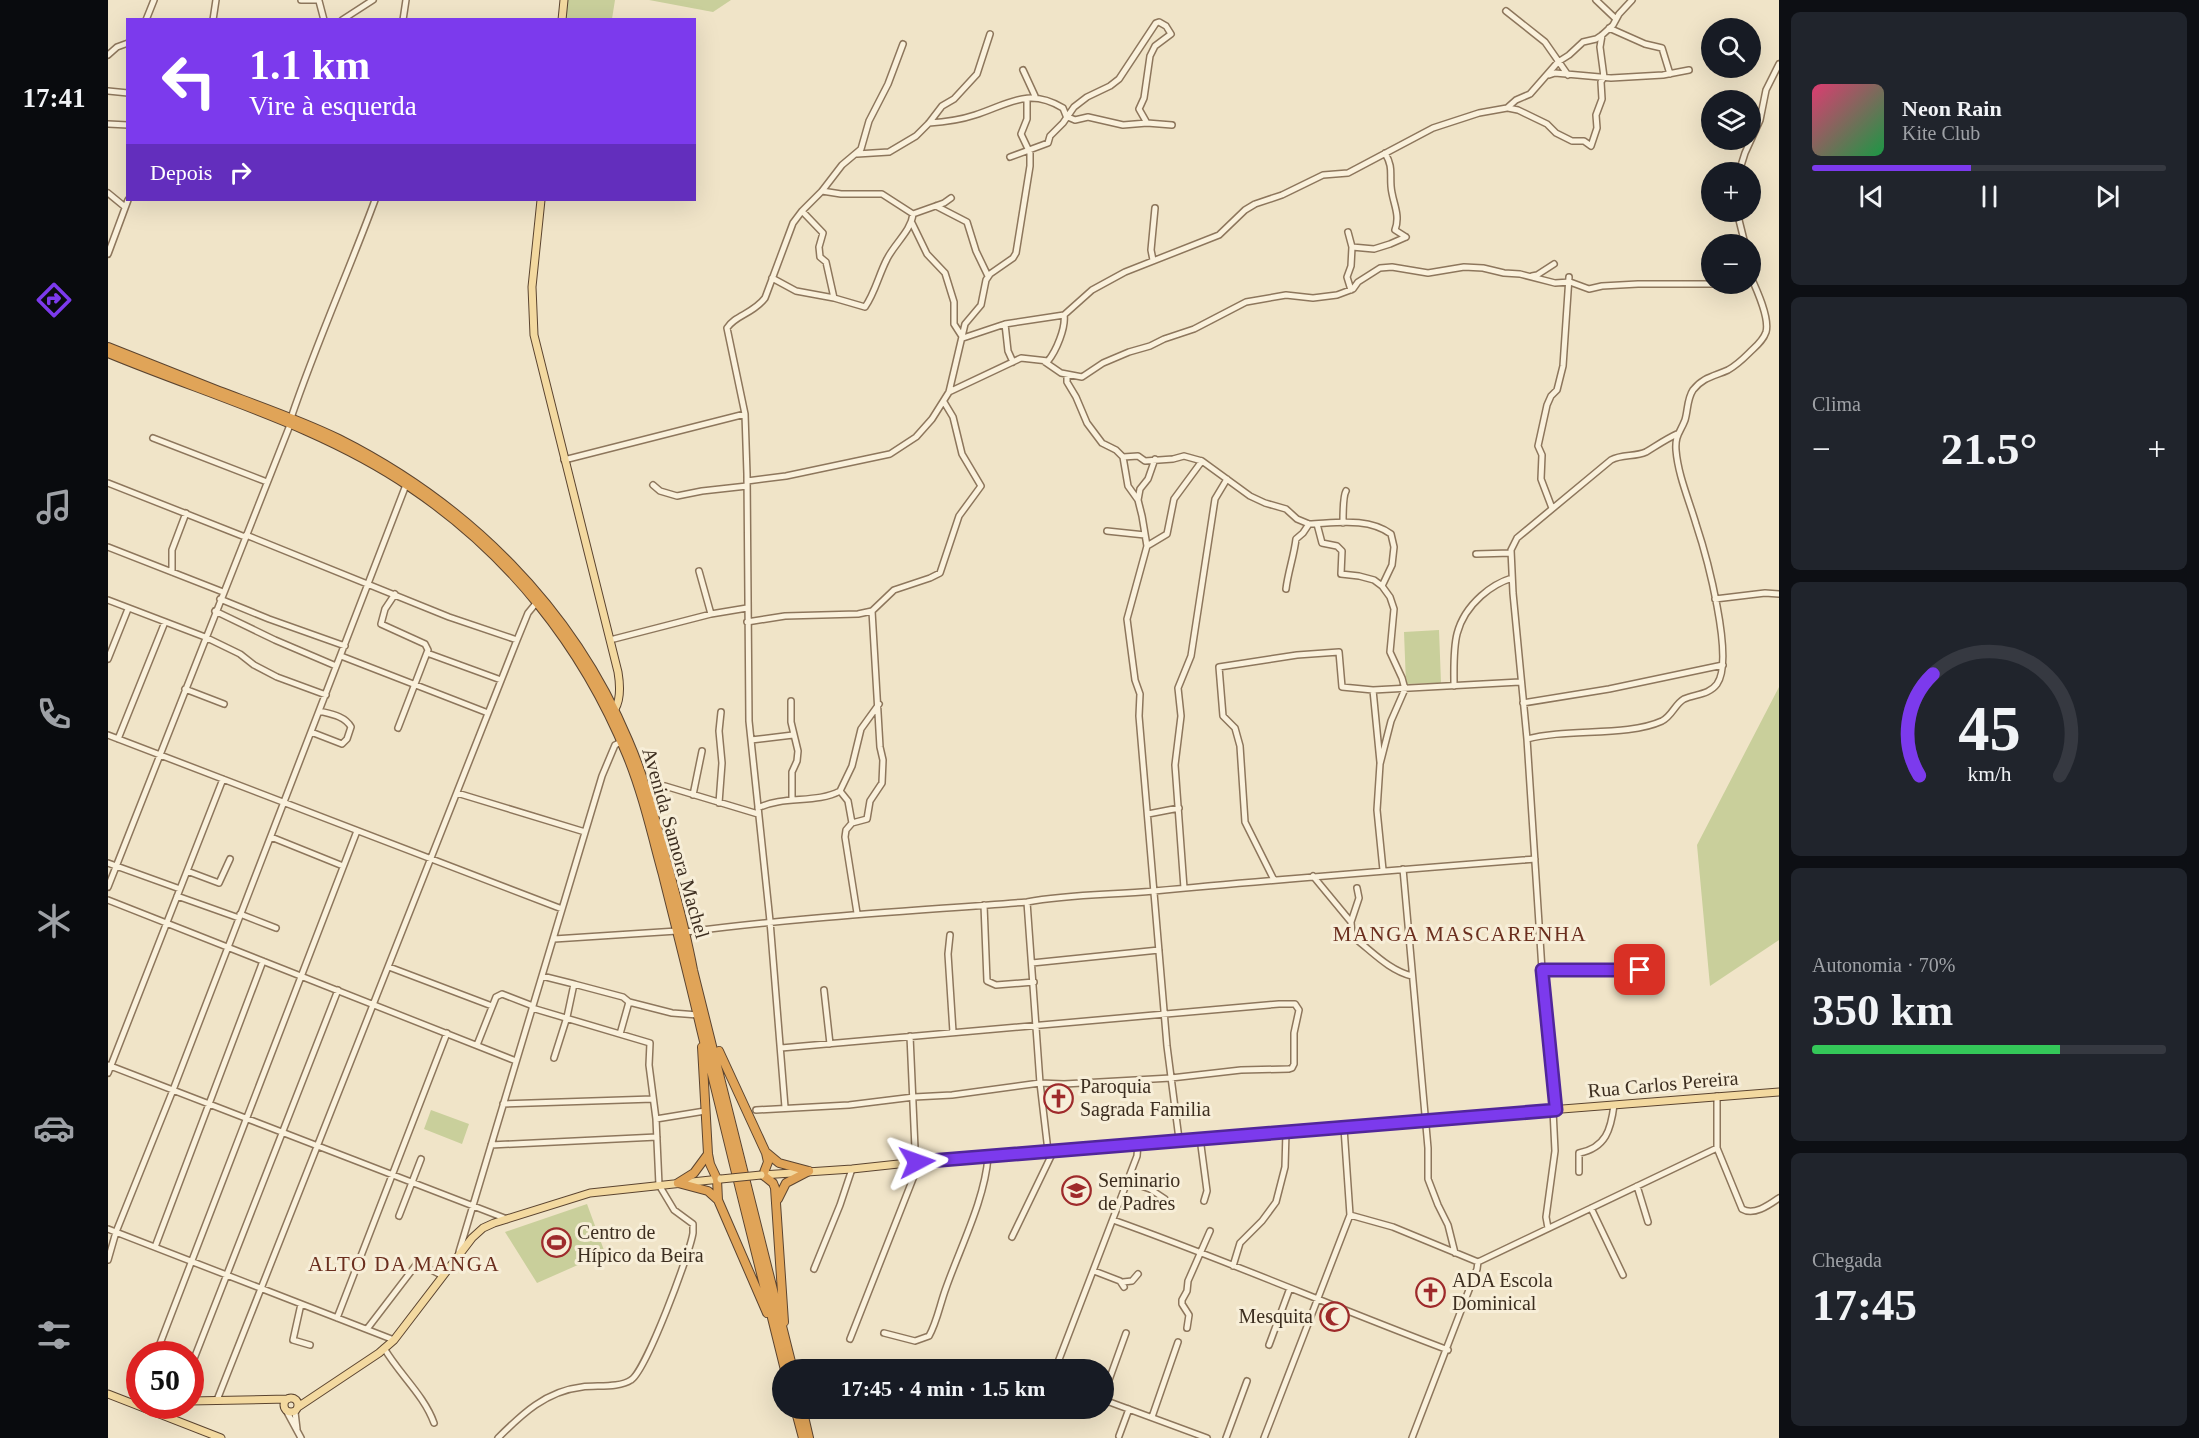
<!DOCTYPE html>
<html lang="pt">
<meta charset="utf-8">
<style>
body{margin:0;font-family:Georgia,serif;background:#20242c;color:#f1f3f6;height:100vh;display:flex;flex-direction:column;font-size:22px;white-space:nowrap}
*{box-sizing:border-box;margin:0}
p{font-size:20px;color:#9ea1a6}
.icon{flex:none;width:33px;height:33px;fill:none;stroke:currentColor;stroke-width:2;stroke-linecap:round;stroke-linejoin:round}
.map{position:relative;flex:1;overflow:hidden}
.details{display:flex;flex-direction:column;gap:12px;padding:12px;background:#0d0f14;width:420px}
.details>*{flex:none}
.hud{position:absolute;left:18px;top:18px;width:570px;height:183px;border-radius:0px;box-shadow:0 6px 24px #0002;background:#7c3aed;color:#fff;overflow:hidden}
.fabs{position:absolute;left:1593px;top:18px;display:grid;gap:12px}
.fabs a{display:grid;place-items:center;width:60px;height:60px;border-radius:50%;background:#171b24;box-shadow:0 6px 24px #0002;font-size:30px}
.speed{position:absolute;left:18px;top:1341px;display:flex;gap:12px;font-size:30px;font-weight:700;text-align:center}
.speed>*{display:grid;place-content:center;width:78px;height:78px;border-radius:50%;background:#171b24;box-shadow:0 6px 24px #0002;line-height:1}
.speed .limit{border:9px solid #d22;background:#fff;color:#111}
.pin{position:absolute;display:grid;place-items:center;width:51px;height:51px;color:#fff;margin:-26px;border-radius:12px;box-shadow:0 3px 9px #0006}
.me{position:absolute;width:66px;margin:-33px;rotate:86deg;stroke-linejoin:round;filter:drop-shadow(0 0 4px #0008)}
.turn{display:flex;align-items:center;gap:21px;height:126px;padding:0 24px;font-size:27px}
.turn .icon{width:78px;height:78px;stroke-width:2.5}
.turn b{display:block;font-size:42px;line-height:51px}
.then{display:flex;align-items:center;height:57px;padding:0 24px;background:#0003;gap:12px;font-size:22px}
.big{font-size:45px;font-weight:700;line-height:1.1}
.details .tile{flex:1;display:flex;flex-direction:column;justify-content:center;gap:9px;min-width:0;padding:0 21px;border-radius:9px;background:#20242c}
.details .dial{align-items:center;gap:0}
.dial svg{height:156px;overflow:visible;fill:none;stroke:#363941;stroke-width:7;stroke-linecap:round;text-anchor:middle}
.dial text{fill:#f1f3f6;stroke:none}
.song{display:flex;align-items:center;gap:18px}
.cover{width:72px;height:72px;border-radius:9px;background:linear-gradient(135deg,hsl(340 70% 55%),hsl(140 70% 35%))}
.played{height:6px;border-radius:3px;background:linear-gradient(90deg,#7c3aed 45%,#363941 45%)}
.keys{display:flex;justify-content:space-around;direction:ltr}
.heat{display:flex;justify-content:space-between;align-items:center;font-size:33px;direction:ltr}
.charge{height:9px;border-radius:4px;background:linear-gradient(90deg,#34c759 70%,#363941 0)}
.trip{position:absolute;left:664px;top:1359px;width:342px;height:60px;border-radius:30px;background:#171b24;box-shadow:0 6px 24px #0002;font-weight:700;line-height:60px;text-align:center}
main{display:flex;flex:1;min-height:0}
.menu{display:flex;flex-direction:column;width:108px;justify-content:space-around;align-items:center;background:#090b0e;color:#9ea1a6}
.menu .icon{width:42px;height:42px}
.menu .selected{color:#7c3aed}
.menu b{font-size:27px;color:#f1f3f6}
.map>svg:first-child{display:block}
.green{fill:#c9cf9b}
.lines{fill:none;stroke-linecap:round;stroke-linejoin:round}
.minor-casing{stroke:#8d765c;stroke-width:8}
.major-casing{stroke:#5b4430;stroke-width:9}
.highway-casing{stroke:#5b4430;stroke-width:10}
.minor{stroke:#faf1dc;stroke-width:5}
.major{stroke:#f3d9a0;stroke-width:7}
.highway{stroke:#e0a458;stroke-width:8}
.major-bridge-casing{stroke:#5b4430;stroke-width:9;stroke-linecap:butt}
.major-bridge{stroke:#f3d9a0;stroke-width:7}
.route-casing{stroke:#51269a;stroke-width:15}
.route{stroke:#7c3aed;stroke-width:10}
.labels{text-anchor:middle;stroke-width:6;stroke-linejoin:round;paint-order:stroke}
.street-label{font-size:20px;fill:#3d2e20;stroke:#f7eed8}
.poi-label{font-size:20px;fill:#3d2e20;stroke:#f7eed8;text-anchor:start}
.neighbourhood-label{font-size:21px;letter-spacing:1.5px;fill:#6b2e1e;stroke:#f7eed8}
</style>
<main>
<nav class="menu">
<b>17:41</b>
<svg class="icon selected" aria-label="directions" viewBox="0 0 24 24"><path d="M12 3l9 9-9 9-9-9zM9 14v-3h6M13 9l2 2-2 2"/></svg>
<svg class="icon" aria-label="music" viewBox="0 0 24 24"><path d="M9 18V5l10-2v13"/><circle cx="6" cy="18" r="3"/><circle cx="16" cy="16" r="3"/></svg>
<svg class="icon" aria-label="phone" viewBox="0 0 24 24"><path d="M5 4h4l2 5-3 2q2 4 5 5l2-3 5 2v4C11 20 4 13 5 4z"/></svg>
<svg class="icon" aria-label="climate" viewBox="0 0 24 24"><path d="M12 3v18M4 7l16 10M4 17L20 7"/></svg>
<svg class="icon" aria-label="car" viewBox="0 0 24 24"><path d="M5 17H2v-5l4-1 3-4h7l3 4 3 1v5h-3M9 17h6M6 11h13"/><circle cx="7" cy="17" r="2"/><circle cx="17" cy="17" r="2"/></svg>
<svg class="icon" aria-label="filters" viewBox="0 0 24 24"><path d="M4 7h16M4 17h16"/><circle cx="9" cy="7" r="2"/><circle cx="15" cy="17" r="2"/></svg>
</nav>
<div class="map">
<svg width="1671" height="1438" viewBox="0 0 1671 1438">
<rect width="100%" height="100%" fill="#f0e4c8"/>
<path class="green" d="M456,0H507L504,19L454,20Z
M541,0H623L605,12Z
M1331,630L1333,683L1298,684L1296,632Z
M1671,687V940L1602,986L1589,845Z
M323,1110L361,1124L354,1144L316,1129Z
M479,1204L497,1253L429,1283L397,1232Z"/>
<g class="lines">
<defs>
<path id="minor" d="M193,0H210
M1488,0L1508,19
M211,1L216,20
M1398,11L1437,42L1460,75
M38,20L46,0
M105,20L108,0
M234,20L265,0
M295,20L298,0
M1501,28L1537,44L1554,48L1562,74
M0,55L9,47L20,43
M915,70L927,96
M1441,75L1447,73L1503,78L1555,75L1581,70
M0,91L20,93
M1400,108L1410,110L1439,124L1448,133L1464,141H1476L1483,146L1489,128L1488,115L1494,99L1493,82L1496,77L1492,47L1494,35
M960,117L967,120L980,117L1015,125L1039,123L1064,125
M821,123C837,122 852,120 867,115C901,104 920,87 955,108L959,118
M0,124L20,125
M1277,153C1285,167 1282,172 1283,186C1284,202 1293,214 1287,230L1298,237
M749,154L781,152L808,136L821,123L834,106L846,99L869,74L882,34
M902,157L940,143L942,136L955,123L966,107L979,97L1002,86L1011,79L1048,23L1051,22L1058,26L1063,34L1047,46L1042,56L1036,98L1031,109L1039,123
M1631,172L1637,153L1652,120L1658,90L1671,64
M714,191L733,194H774L805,214L836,203L843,198
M0,193L17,207
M828,206L859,222L868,251L880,276
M694,211L715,233L711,247L712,257L718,262L726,298
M1629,212L1637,244
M804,223L819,254L837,273L846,302V324L855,338
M1240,232L1244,247L1243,266L1239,277L1243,290
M1244,247L1266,249L1282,244L1298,237
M0,254L20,200
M1045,260L1043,250L1047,208
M1424,276L1429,275L1446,264
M664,278L688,291L726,298L757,307C767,293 771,274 779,259C787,243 803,231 805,214
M897,324L900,351L905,362
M855,338L897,324L956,315L984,290L1017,272L1111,235L1137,210L1147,204L1174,195L1215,175L1240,173L1325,128L1371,113L1399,108L1408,100L1422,94L1450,62L1461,55L1475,42L1488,39L1494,35L1505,25L1511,14L1524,0
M937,362L953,373L974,377L995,363L1021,352L1042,346L1056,339L1086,329L1138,302L1178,295L1205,298L1229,295L1245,289L1250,282L1272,268L1284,267L1320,273L1356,267L1375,268L1396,273L1412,274L1447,283L1462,282L1481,289L1494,286L1530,284H1616
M959,375V382L968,397L979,423L994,443L1008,450L1015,457L1020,486L1030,500L1034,516L1039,546L1019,619L1027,680L1032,694L1031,716L1059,1046L1071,1139
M841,392L913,358L940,361C948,351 958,328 956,315
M183,418C208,344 240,273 267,200
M45,438L159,482
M1015,457L1030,456L1037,461L1065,459L1076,456L1094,461L1142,496L1157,503L1178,509L1189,519L1201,524C1228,523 1260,517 1283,534L1286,547L1284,565L1274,586
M456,460L637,414
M639,481L678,476L782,454L808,437L824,419L841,392L857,324L873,305L878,280L882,274L905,258L908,253L922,166V153L913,134L919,119V99
M0,483L137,537
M545,485L552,491L569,496L594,491L639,486
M1030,500L1032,489L1040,479L1047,459
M1444,508L1433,479L1434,455L1430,446L1439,405L1443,396L1449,390L1455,366L1461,277
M1235,523C1235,516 1235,496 1238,491
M1209,524L1214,543L1229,546L1234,551L1233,574L1251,576L1266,580L1274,586L1282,597L1286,609L1282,652L1294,678L1297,689L1283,721L1272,764L1269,810L1275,870
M999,531L1037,535
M138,535L341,617L409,640
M1039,546L1059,534L1066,499L1094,461
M0,547L115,592
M1368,554L1403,553
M591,571L603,614
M64,572V550L78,513
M1178,589C1180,572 1186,556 1188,539L1195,533L1201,524
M287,594L277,609L273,624L317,644L320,650L290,728
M112,599L161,619L237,646
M1607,599L1657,593L1671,594
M0,600L97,637L132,654L146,665L169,677L218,695
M107,611L167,640L228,666
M639,622L677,616L750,614L764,611L786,590L822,578L832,573L851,516L873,486L854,454L845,417L836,402
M502,640L603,614L639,608
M319,653L393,680
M233,656L380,713
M0,659L20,609
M1346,686C1346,649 1343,623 1373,596C1383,587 1391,582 1404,578
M77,689L116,704
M683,701V722L690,751L689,761L684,772V799
M1415,703L1501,689L1615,665
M203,732L234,744L239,739L243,727C237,716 223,714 211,711
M0,735L454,909
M10,739L57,622
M1419,739C1459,728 1519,737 1554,721C1564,716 1567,704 1576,699C1587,694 1601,695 1609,684C1627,659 1598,554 1588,524C1581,500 1570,475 1568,450C1567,435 1572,433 1577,420C1580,410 1579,399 1585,390C1595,377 1607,376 1620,370C1629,365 1634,360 1641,353C1648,346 1655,341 1658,332C1662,318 1648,288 1642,275
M643,740L685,735
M1272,762L1265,690L1412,682
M538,785L557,786L650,814
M732,791L740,801L744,823
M349,793L477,832
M585,795L594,751
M611,803L614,763L611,731L613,712
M650,808C676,795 708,804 732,791L744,766L753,729L771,704
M1040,814L1071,808
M163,837L235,866
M0,863L72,889
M1295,869L1320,1148V1179L1330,1205L1340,1225L1347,1253
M79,871L111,883L122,859
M1205,876L1243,922L1251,898L1249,888
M1166,880L1137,822L1132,746L1127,728L1115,716L1111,667L1189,655L1231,652L1234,687L1265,690
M0,887L182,425
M1076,888L1067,765L1073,716L1070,688L1083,656L1107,499L1119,479
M69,896L131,918
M0,900L408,1061
M919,902L932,1083L940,1151
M876,905L879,981L888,985L926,982
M749,913L737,837L738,830L744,823L759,819L762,801L774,783L775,760L772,747L764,611
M132,914L168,928
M1243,922L1244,936C1264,951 1280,970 1304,976
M578,932C692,917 805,911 919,902C961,894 1004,895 1046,891C1173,879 1300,869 1427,859
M842,935L840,954L845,1032
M446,939L569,931
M924,963L1051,950
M281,967L384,1006
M1434,970L1494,972L1547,970
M434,976L466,984L459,1017L446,1058
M466,984L515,997L521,1002
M716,990L722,1044
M512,1034L521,1002L564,1013L590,1015
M369,1045L388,997L394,994L425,1006
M0,1065L399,1219
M0,1073L115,779
M1609,1096V1148L1634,1209C1646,1216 1661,1205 1671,1198
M395,1104L545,1099
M677,1107L662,921L641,721L639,474L637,414L619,328C627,315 645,314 657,298L685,223L694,211L714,191L734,165L753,149L761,121L780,84L795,44
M648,1110L741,1105L806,1097L844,1095L932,1083L956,1084L1063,1078L1133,1070L1181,1069L1184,1068L1186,1064V1033L1191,1010L1187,1004H1171L673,1048
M1447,1110L1434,970L1419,739L1405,593L1403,550L1409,538L1503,460C1514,454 1527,457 1538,452C1548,446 1558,439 1569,434
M548,1119L597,1111
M1092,1138L1099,1191L1096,1201
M383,1145L549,1137
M1471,1172V1153C1498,1148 1503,1129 1506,1105
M1019,1181L1042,1189L1057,1199
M1529,1186L1540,1222
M1483,1208L1515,1275
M1242,1215L1285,1227L1370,1262L1609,1148
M291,1216L313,1159
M1005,1220C1118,1260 1228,1308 1340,1350
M1440,1228L1438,1217L1447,1151L1445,1110
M0,1229L286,1340
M904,1237L946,1150
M47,1247L155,961
M351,1252L494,776L507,745L513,742
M0,1260L8,1232L65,1090L298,485
M1125,1266L1132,1243L1154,1221L1168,1202L1177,1167L1178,1132
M706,1269L732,1205L744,1169
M986,1271L1012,1281L1016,1287
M1015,1282L1024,1281L1030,1274
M193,1304L185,1340L202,1345
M229,1318L339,1033
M1079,1328L1081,1315L1074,1304V1300L1079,1291L1080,1281L1102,1231
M259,1329L308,1265L312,1264L335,1276
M776,1333L807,1341L821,1336C829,1322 832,1304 838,1288C852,1248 877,1199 880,1157
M742,1339L808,1171L802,1036
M1161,1345L1182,1288
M276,1348C291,1374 316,1395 326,1423
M48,1354L249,831
M82,1369L230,990
M947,1370L1029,1156L1030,1143
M996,1394L1018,1333
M30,1400L32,1396
M109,1400L409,640L420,613L429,602
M996,1400L1099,1438
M179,1412L193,1438
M187,1412L189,1429
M1044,1417L1070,1342
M1011,1436L1021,1409
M390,1438C414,1414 438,1391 474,1387C489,1385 511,1388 523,1380C538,1371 582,1253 585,1233V1224L566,1210L551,1185L548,1119L541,1065L542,1043L424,1008
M1118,1438L1139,1381
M1156,1438L1242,1215L1236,1128
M1304,1438L1369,1269L1370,1262"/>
<path id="major" d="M454,20L456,0
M433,200L424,287L426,335L510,672C512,684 513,699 507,709
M653,1175L744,1169L809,1162L1071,1139L1671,1092
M0,1394L113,1438
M176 1405a7 7 0 1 1 14 0a7 7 0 1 1-14 0Z
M82,1401L180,1399
M190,1407L271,1353L286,1340L364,1238L375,1228L386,1223L482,1193L612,1179"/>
<path id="highway" d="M0,347C37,362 74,376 111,391C151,406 192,420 231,439C360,504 464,607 520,740C537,779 547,819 558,859C568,896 578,932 585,970L685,1370
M0,353C101,395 211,425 302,487C400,553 474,645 519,755C535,794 544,835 555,875C568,927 581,978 593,1029C620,1143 649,1256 677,1370
M594,1047L600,1154L602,1164L609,1179L610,1200L659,1313
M611,1051L658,1153L660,1162L655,1175L665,1183L667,1188L676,1322
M659,1153L671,1163L701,1171
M570,1183L600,1191L610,1200
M570,1183L586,1173L600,1154
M670,1199L678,1183L701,1171
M687,1408L695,1438
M694,1408L701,1438"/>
</defs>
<use href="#minor" class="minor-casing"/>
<use href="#major" class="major-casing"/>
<use href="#highway" class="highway-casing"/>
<use href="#minor" class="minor"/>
<use href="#major" class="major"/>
<use href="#highway" class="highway"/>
<defs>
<path id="major-bridge" d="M613,1179L653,1175"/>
</defs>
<use href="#major-bridge" class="major-bridge-casing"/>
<use href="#major-bridge" class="major-bridge"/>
</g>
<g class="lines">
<defs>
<path id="route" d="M809,1162L1448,1110L1434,970H1532"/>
</defs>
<use href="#route" class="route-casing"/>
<use href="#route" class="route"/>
</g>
<defs>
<symbol id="church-ring" viewBox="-11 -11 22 22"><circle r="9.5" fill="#f7eed8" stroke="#9e2a2b" stroke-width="1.5"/><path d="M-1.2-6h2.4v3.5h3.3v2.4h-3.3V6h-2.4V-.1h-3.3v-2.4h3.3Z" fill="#9e2a2b"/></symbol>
<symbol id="university-ring" viewBox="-11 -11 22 22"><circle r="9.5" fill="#f7eed8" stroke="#9e2a2b" stroke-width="1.5"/><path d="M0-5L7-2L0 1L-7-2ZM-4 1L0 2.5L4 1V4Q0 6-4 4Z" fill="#9e2a2b"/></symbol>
<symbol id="stadium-ring" viewBox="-11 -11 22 22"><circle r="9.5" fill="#f7eed8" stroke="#9e2a2b" stroke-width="1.5"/><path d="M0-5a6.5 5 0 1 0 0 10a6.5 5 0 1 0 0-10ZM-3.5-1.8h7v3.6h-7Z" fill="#9e2a2b"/></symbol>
<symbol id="mosque-ring" viewBox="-11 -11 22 22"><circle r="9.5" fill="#f7eed8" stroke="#9e2a2b" stroke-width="1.5"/><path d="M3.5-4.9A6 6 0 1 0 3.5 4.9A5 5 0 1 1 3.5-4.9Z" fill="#9e2a2b"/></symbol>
</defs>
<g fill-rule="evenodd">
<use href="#church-ring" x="934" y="1082" width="33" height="33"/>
<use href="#university-ring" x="952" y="1174" width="33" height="33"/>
<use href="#stadium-ring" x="432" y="1226" width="33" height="33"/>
<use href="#church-ring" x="1306" y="1276" width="33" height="33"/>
<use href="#mosque-ring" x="1210" y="1300" width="33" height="33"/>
</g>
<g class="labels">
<g class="street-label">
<text transform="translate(568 843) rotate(74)" y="7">Avenida Samora Machel</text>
<text transform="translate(1555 1084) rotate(-5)" y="7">Rua Carlos Pereira</text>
</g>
<g class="poi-label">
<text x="972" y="1093">Paroquia<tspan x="972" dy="23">Sagrada Familia</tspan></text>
<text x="990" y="1187">Seminario<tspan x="990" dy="23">de Padres</tspan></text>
<text x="469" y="1239">Centro de<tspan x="469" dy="23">Hípico da Beira</tspan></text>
<text x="1344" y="1287">ADA Escola<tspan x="1344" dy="23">Dominical</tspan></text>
<text x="1205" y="1323" text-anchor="end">Mesquita</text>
</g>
<g class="neighbourhood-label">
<text x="1352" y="941">MANGA MASCARENHA</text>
<text x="296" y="1271">ALTO DA MANGA</text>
</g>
</g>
</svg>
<div class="fabs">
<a><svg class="icon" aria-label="search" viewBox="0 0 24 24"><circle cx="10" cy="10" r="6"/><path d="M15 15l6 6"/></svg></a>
<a><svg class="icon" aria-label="layers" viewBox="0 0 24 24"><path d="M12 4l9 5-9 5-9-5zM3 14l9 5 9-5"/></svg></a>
<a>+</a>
<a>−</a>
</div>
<div class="speed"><div class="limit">50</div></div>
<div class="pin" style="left:1532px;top:970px;background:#d93025"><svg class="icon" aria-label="arrive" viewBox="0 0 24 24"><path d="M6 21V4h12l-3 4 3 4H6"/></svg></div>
<svg class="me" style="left:809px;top:1162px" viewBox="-20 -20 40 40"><path d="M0-17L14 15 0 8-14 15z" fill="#7c3aed" stroke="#fff" stroke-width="4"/></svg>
<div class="trip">17:45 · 4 min · 1.5 km</div>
<div class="hud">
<div class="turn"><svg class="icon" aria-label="left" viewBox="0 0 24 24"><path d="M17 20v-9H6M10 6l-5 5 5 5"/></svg><div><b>1.1 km</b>Vire à esquerda</div></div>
<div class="then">Depois<svg class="icon" aria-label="right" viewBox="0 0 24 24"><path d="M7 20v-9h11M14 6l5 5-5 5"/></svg></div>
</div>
</div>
<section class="details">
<div class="tile">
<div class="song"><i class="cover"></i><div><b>Neon Rain</b><p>Kite Club</p></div></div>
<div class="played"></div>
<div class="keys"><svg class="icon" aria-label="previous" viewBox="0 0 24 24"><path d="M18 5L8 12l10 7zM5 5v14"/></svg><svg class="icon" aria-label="pause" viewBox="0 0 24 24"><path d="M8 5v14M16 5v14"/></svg><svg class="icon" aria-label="next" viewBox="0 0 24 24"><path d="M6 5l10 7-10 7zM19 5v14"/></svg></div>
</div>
<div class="tile"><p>Clima</p>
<div class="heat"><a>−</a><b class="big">21.5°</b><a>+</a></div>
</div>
<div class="tile dial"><svg viewBox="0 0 100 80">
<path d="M14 69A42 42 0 1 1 86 69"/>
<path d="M14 69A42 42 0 0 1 21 17" stroke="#7c3aed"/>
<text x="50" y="56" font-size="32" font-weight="700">45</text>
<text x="50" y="72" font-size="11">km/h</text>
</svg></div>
<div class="tile"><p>Autonomia · 70%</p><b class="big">350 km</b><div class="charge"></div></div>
<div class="tile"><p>Chegada</p><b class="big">17:45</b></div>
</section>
</main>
